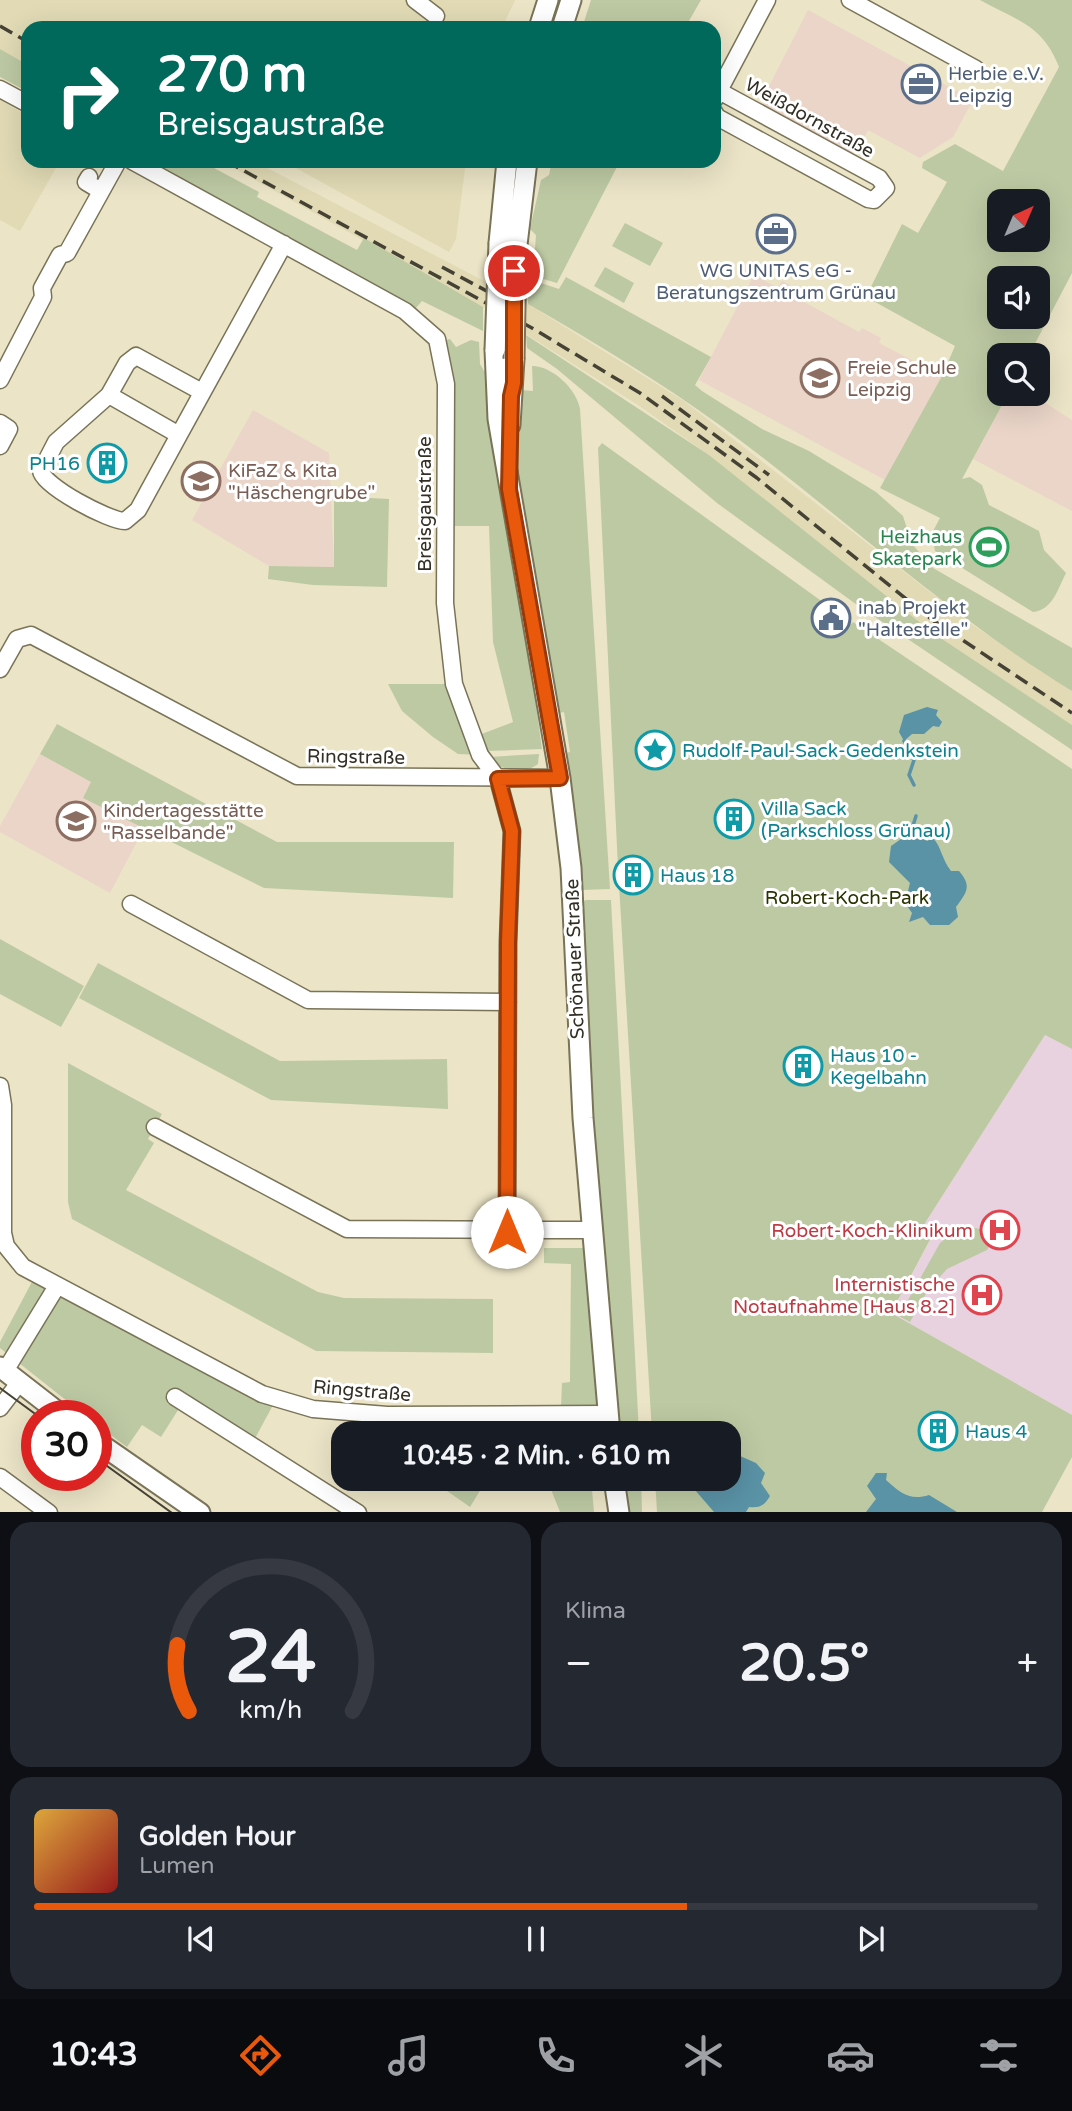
<!DOCTYPE html>
<html lang="de">
<meta charset="utf-8">
<style>
body{margin:0;font-family:"Varela Round",sans-serif;background:#242831;color:#f1f3f6;height:100vh;display:flex;flex-direction:column;font-size:26px;white-space:nowrap}
*{box-sizing:border-box;margin:0}
p{font-size:23px;color:#9ea1a6}
.icon{flex:none;width:38px;height:38px;fill:none;stroke:currentColor;stroke-width:2;stroke-linecap:round;stroke-linejoin:round}
.map{position:relative;height:1512px;overflow:hidden}
.panel{display:flex;flex-direction:column;gap:10px;padding:10px;background:#0d0f14;flex:1}
.panel>*{flex:none}
.banner{position:absolute;left:21px;top:21px;width:700px;height:147px;border-radius:21px;box-shadow:0 7px 28px #0002;background:#00695c;color:#fff;overflow:hidden}
.needle{width:46px;rotate:44deg}
.buttons{position:absolute;left:987px;top:189px;display:grid;gap:14px}
.buttons a{display:grid;place-items:center;width:63px;height:63px;border-radius:14px;background:#171b24;box-shadow:0 7px 28px #0002;font-size:35px}
.speed{position:absolute;left:21px;top:1400px;display:flex;gap:14px;font-size:35px;font-weight:700;text-align:center}
.speed>*{display:grid;place-content:center;width:91px;height:91px;border-radius:50%;background:#171b24;box-shadow:0 7px 28px #0002;line-height:1}
.speed .limit{border:10px solid #d22;background:#fff;color:#111}
.pin{position:absolute;display:grid;place-items:center;width:60px;height:60px;color:#fff;margin:-30px;border:4px solid #fff;border-radius:50%;box-shadow:0 2px 7px #0007}
.me{position:absolute;width:77px;margin:-38px;rotate:0deg;stroke-linejoin:round;filter:drop-shadow(0 0 5px #0008)}
.turn{display:flex;align-items:center;gap:24px;height:147px;padding:0 21px;font-size:32px}
.turn .icon{width:91px;height:91px;stroke-width:2.5}
.turn b{display:block;font-size:49px;line-height:60px}
.big{font-size:52px;font-weight:800;line-height:1.1}
.panel .tile{flex:1;display:flex;flex-direction:column;justify-content:center;gap:10px;min-width:0;padding:0 24px;border-radius:21px;background:#242831}
.panel .dial{align-items:center;gap:0}
.dial svg{height:182px;overflow:visible;fill:none;stroke:#363941;stroke-width:7;stroke-linecap:round;text-anchor:middle}
.dial text{fill:#f1f3f6;stroke:none}
.song{display:flex;align-items:center;gap:21px}
.cover{width:84px;height:84px;border-radius:10px;background:linear-gradient(135deg,hsl(40 70% 55%),hsl(0 70% 35%))}
.played{height:7px;border-radius:4px;background:linear-gradient(90deg,#ea580c 65%,#363941 65%)}
.keys{display:flex;justify-content:space-around;direction:ltr}
.heat{display:flex;justify-content:space-between;align-items:center;font-size:38px;direction:ltr}
.panel .tiles{flex:1;display:grid;gap:10px;grid-template-columns:1fr 1fr}
.tile:last-child{grid-column:span 2}
.trip{position:absolute;left:331px;top:1421px;width:410px;height:70px;border-radius:21px;background:#171b24;box-shadow:0 7px 28px #0002;font-weight:800;line-height:70px;text-align:center}
.tab-bar{display:flex;height:112px;justify-content:space-around;align-items:center;background:#090b0e;color:#9ea1a6}
.tab-bar .icon{width:49px;height:49px}
.tab-bar .on{color:#ea580c}
.tab-bar b{font-size:32px;color:#f1f3f6}
.map>svg:first-child{display:block}
.built{fill:#e1dab5}
.education{fill:#ead5c8}
.medical{fill:#e8d2e0}
.green{fill:#bdc9a3;fill-rule:evenodd}
.water{fill:#5a92a6}
.lines{fill:none;stroke-linecap:round;stroke-linejoin:round}
.stream{stroke:#5a92a6;stroke-width:3.5}
.minor-casing{stroke:#797358;stroke-width:19}
.major-casing{stroke:#797358;stroke-width:23}
.minor{stroke:#fff;stroke-width:16}
.major{stroke:#fff;stroke-width:19}
.tram{stroke:#454235;stroke-width:2}
.rail{stroke:#454235;stroke-width:3.5;stroke-dasharray:14 7;stroke-linecap:butt}
.major-bridge-casing{stroke:#797358;stroke-width:23;stroke-linecap:butt}
.major-bridge{stroke:#fff;stroke-width:19}
.route-casing{stroke:#983908;stroke-width:18}
.route{stroke:#ea580c;stroke-width:12}
.labels{text-anchor:middle;stroke-width:6;stroke-linejoin:round;paint-order:stroke}
.service-label{font-size:19px;fill:#4e5e75;stroke:#fff;text-anchor:start}
.street-label{font-size:19px;fill:#322f24;stroke:#fff}
.education-label{font-size:19px;fill:#785e54;stroke:#fff;text-anchor:start}
.culture-label{font-size:19px;fill:#0d838f;stroke:#fff;text-anchor:start}
.leisure-label{font-size:19px;fill:#27864d;stroke:#fff;text-anchor:end}
.park-label{font-size:19px;fill:#293400;stroke:#fff}
.health-label{font-size:19px;fill:#be3a42;stroke:#fff;text-anchor:end}
</style>
<div class="map">
<svg width="1072" height="1513" viewBox="0 0 1072 1513">
<rect width="100%" height="100%" fill="#ebe4c7"/>
<path class="built" d="M0,0H515L502,28H28V65L0,49Z
M0,100L28,116V161H60L20,231L0,220Z
M221,161H254L528,304L684,401L970,623L1072,691V725L933,633L709,455L638,405L483,307Z
M283,161H466L456,239L449,252Z"/>
<path class="education" d="M808,10L973,100L953,137L920,158L868,130L854,156L760,104Z
M754,275L778,288L782,281L791,286L801,291L797,298L859,332L862,328L881,338L879,343L942,376L885,480L699,380Z
M1008,394L1032,405L1036,397L1072,420V511L973,459Z
M253,410L329,453L334,567L269,566L192,520Z
M40,754L151,815L110,893L0,832V826Z"/>
<path class="medical" d="M1045,1035L1072,1049V1415L891,1313L932,1237L925,1223Z"/>
<path class="green" d="M591,0H701L686,26L677,22L673,28H582Z
M980,0H1072V273L1029,355H999V394H1008L962,479L970,477L982,485L989,505L1039,531L1044,550L1066,573C1058,588 1053,610 1033,612L935,551L932,533L940,518L880,488L942,376L955,346L866,297L902,224L918,233L947,182L922,168L923,162L955,144L1003,171L1059,67C1043,25 1016,20 980,0ZM999,201H1038V240H999ZM999,278H1038V317H999Z
M0,49L28,65V92L0,77Z
M151,161H201L259,192L257,197L357,250L364,238L483,307V331L422,301L415,309Z
M552,161L619,163L557,283L533,276L536,235L530,229L541,180L549,175Z
M625,223L663,243L650,266L612,246Z
M605,267L634,283L624,303L594,286Z
M566,277L711,357L695,385L702,391L762,429L809,451L876,492L903,516L912,544L933,568L1072,648V691C946,614 839,513 721,426C659,381 594,342 528,304L529,279L559,289Z
M526,335L709,455L933,633L1072,725V750L853,602L717,503L557,369L527,348Z
M450,339L456,347L471,340L479,342L480,364L484,371L490,370L542,749L486,751L479,735L513,722L493,642L489,526H453V383L446,340Z
M532,366C553,366 577,390 580,409L610,889L582,890L566,753L570,752L564,712L559,713C538,612 509,506 514,403L522,400L521,390L533,391Z
M602,443L820,600L839,609L836,614L851,624L853,622L1072,769V1049L1045,1035L925,1223L932,1236L891,1313L1072,1415V1457L1042,1512H657L655,1479H728V1433H652L618,868L598,448Z
M334,496L389,499L387,587L313,585L268,579L269,566L334,567Z
M388,684H454L480,755L458,754L433,737L402,711Z
M57,724L277,842H454L453,898L264,888L83,798L91,782L40,754Z
M539,754L538,764C524,775 499,771 489,757Z
M586,900H611L639,1433H620L606,1323L586,1029L582,902Z
M0,939L84,986L61,1027L0,994Z
M98,963L280,1061L447,1059L448,1109L271,1100L79,998Z
M68,1063L162,1114L148,1139L154,1143L126,1190L318,1292L344,1298L493,1299V1353L316,1351L72,1219L68,1202Z
M973,1228C986,1228 994,1237 987,1250L947,1269L928,1290L910,1322L899,1316L940,1243L950,1235Z
M544,1248H587L598,1407H561L562,1383L570,1382L571,1264L544,1263Z
M33,1280L273,1405L253,1442L185,1399L161,1437L142,1425L127,1447L96,1424V1416H86L0,1348V1342Z
M344,1418L489,1422L488,1433H366Z
M493,1423H554V1433H492Z
M430,1479H487L470,1507Z
M554,1479H591L594,1512H560L552,1492Z
M623,1479H641L642,1512H630L627,1509Z"/>
<path class="water" d="M927,707L938,710L936,715L942,722L939,727L933,726L924,734H912L904,741L899,732L904,715Z
M911,832L927,841L933,838C942,848 942,860 951,871H959C972,886 967,892 956,907L958,917L949,925H930L923,917L909,922L912,913L900,896L908,891L910,883L889,862L891,846Z
M731,1452L756,1463L765,1473L761,1483L770,1496C764,1506 760,1508 749,1507L746,1512H714L695,1490L696,1482L704,1479H728V1453Z
M876,1473H887L886,1480C900,1493 910,1501 929,1495L957,1512H866L876,1499L867,1486Z"/>
<g class="lines">
<path class="stream" d="M904,741L914,760L909,775L914,785
M911,832L916,816"/>
<defs>
<path id="minor" d="M415,0L436,16
M850,0L976,69
M0,89L28,104
M714,100L767,0
M714,112L717,117L868,199L874,200L886,188L879,178L719,91
M132,161L405,311L437,339L446,384L445,603L454,684L480,755L498,779L512,831L508,942L507,1232
M89,177L86,182L101,191
M0,380L43,297L42,288L60,255L67,253L118,161
M202,392L136,356L127,363L109,395L179,435L284,244
M109,395L56,442L41,471C43,486 109,521 125,521L138,510L179,435
M0,423L9,429L0,446
M0,669L17,639L31,635L297,776L560,778
M131,904L308,1000L508,1002
M0,1086L3,1105V1233L6,1246L23,1267L262,1394L313,1409L387,1415L609,1414
M155,1127L347,1229L592,1230
M5,1371L57,1286
M175,1397L358,1513
M0,1408L19,1383
M0,1477L49,1513"/>
<path id="major" d="M539,28L548,0
M562,28L571,0
M499,243L507,161
M516,253L527,161
M495,350L498,419L560,778L571,868L583,1118L610,1433
M510,425L514,359
M0,1367L63,1416
M96,1441L200,1513
M614,1479L619,1513"/>
</defs>
<use href="#minor" class="minor-casing"/>
<use href="#major" class="major-casing"/>
<use href="#minor" class="minor"/>
<use href="#major" class="major"/>
<path class="tram" d="M0,1388L38,1416
M96,1458L172,1513"/>
<path class="rail" d="M0,26L28,42
M226,161L532,328L640,393L757,478L931,619L1072,713
M442,267L507,302
M662,396L769,475"/>
<defs>
<path id="major-bridge" d="M495,350L499,243
M514,359L516,253"/>
</defs>
<use href="#major-bridge" class="major-bridge-casing"/>
<use href="#major-bridge" class="major-bridge"/>
</g>
<g class="lines">
<defs>
<path id="route" d="M507,1232L508,942L512,831L498,779L560,778L509,489L511,396L514,383V271"/>
</defs>
<use href="#route" class="route-casing"/>
<use href="#route" class="route"/>
</g>
<defs>
<symbol id="office-ring" viewBox="-11 -11 22 22"><circle r="9.5" fill="#fff" stroke="#5c6f8a" stroke-width="1.5"/><path d="M-6-3h4V-5.5h4V-3h4V5H-6ZM-1-4.5V-3h2v-1.5ZM-6 0V1H6V0Z" fill="#5c6f8a"/></symbol>
<symbol id="school-ring" viewBox="-11 -11 22 22"><circle r="9.5" fill="#fff" stroke="#8d6e63" stroke-width="1.5"/><path d="M0-5L7-2L0 1L-7-2ZM-4 1L0 2.5L4 1V4Q0 6-4 4Z" fill="#8d6e63"/></symbol>
<symbol id="building-ring" viewBox="-11 -11 22 22"><circle r="9.5" fill="#fff" stroke="#0f9aa8" stroke-width="1.5"/><path d="M-4-6H4V6H1V3H-1V6H-4ZM-2.5-4.3h1.7v1.8h-1.7ZM.8-4.3h1.7v1.8H.8ZM-2.5-1h1.7V.8h-1.7ZM.8-1h1.7V.8H.8Z" fill="#0f9aa8"/></symbol>
<symbol id="stadium-ring" viewBox="-11 -11 22 22"><circle r="9.5" fill="#fff" stroke="#2e9e5b" stroke-width="1.5"/><path d="M0-5a6.5 5 0 1 0 0 10a6.5 5 0 1 0 0-10ZM-3.5-1.8h7v3.6h-7Z" fill="#2e9e5b"/></symbol>
<symbol id="civic-ring" viewBox="-11 -11 22 22"><circle r="9.5" fill="#fff" stroke="#5c6f8a" stroke-width="1.5"/><path d="M-.6-6.5H3V-4.5H.6V-3L4-1V1h2V6H-6V1h2V-1L-.6-3ZM-1.2 2.5V6h2.4V2.5Z" fill="#5c6f8a"/></symbol>
<symbol id="sight-ring" viewBox="-11 -11 22 22"><circle r="9.5" fill="#fff" stroke="#0f9aa8" stroke-width="1.5"/><path d="M0-6L1.8-2.2L6-1.7L2.9 1.2L3.7 5.4L0 3.3L-3.7 5.4L-2.9 1.2L-6-1.7L-1.8-2.2Z" fill="#0f9aa8"/></symbol>
<symbol id="hospital-ring" viewBox="-11 -11 22 22"><circle r="9.5" fill="#fff" stroke="#e0444e" stroke-width="1.5"/><path d="M-5-5h3v3.5h4V-5h3V5h-3V1.5h-4V5h-3Z" fill="#e0444e"/></symbol>
</defs>
<g fill-rule="evenodd">
<use href="#office-ring" x="899" y="62" width="44" height="44"/>
<use href="#office-ring" x="754" y="212" width="44" height="44"/>
<use href="#school-ring" x="798" y="356" width="44" height="44"/>
<use href="#building-ring" x="85" y="441" width="44" height="44"/>
<use href="#school-ring" x="179" y="459" width="44" height="44"/>
<use href="#stadium-ring" x="967" y="525" width="44" height="44"/>
<use href="#civic-ring" x="809" y="596" width="44" height="44"/>
<use href="#sight-ring" x="633" y="728" width="44" height="44"/>
<use href="#building-ring" x="712" y="797" width="44" height="44"/>
<use href="#school-ring" x="54" y="799" width="44" height="44"/>
<use href="#building-ring" x="611" y="853" width="44" height="44"/>
<use href="#building-ring" x="781" y="1044" width="44" height="44"/>
<use href="#hospital-ring" x="978" y="1208" width="44" height="44"/>
<use href="#hospital-ring" x="960" y="1273" width="44" height="44"/>
<use href="#building-ring" x="916" y="1409" width="44" height="44"/>
</g>
<g class="labels">
<g class="service-label">
<text x="948" y="80">Herbie e.V.<tspan x="948" dy="22">Leipzig</tspan></text>
<text x="776" y="277" text-anchor="middle">WG UNITAS eG -<tspan x="776" dy="22">Beratungszentrum Grünau</tspan></text>
<text x="858" y="614">inab Projekt<tspan x="858" dy="22">"Haltestelle"</tspan></text>
</g>
<g class="street-label">
<text transform="translate(810 117) rotate(29)" y="7">Weißdornstraße</text>
<text transform="translate(424 504) rotate(-90)" y="7">Breisgaustraße</text>
<text transform="translate(356 756) rotate(1)" y="7">Ringstraße</text>
<text transform="translate(574 959) rotate(-92)" y="7">Schönauer Straße</text>
<text transform="translate(362 1390) rotate(5)" y="7">Ringstraße</text>
</g>
<g class="education-label">
<text x="847" y="374">Freie Schule<tspan x="847" dy="22">Leipzig</tspan></text>
<text x="228" y="477">KiFaZ &amp; Kita<tspan x="228" dy="22">"Häschengrube"</tspan></text>
<text x="103" y="817">Kindertagesstätte<tspan x="103" dy="22">"Rasselbande"</tspan></text>
</g>
<g class="culture-label">
<text x="80" y="470" text-anchor="end">PH16</text>
<text x="682" y="757">Rudolf-Paul-Sack-Gedenkstein</text>
<text x="761" y="815">Villa Sack<tspan x="761" dy="22">(Parkschloss Grünau)</tspan></text>
<text x="660" y="882">Haus 18</text>
<text x="830" y="1062">Haus 10 -<tspan x="830" dy="22">Kegelbahn</tspan></text>
<text x="965" y="1438">Haus 4</text>
</g>
<g class="leisure-label">
<text x="962" y="543">Heizhaus<tspan x="962" dy="22">Skatepark</tspan></text>
</g>
<g class="park-label">
<text x="847" y="904">Robert-Koch-Park</text>
</g>
<g class="health-label">
<text x="973" y="1237">Robert-Koch-Klinikum</text>
<text x="955" y="1291">Internistische<tspan x="955" dy="22">Notaufnahme [Haus 8.2]</tspan></text>
</g>
</g>
</svg>
<div class="buttons">
<a><svg class="needle" viewBox="-14 -14 28 28"><path d="M0-13l5 13h-10z" fill="#e53935"/><path d="M0 13l5-13h-10z" fill="#9ea1a6"/></svg></a>
<a><svg class="icon" aria-label="sound" viewBox="0 0 24 24"><path d="M4 9h4l5-4v14l-5-4H4zM17 9q2 3 0 6"/></svg></a>
<a><svg class="icon" aria-label="search" viewBox="0 0 24 24"><circle cx="10" cy="10" r="6"/><path d="M15 15l6 6"/></svg></a>
</div>
<div class="speed"><div class="limit">30</div></div>
<div class="pin" style="left:514px;top:271px;background:#d93025"><svg class="icon" aria-label="arrive" viewBox="0 0 24 24"><path d="M6 21V4h12l-3 4 3 4H6"/></svg></div>
<svg class="me" style="left:507px;top:1232px" viewBox="-20 -20 40 40"><circle r="19" fill="#fff"/><path d="M0-13L10 11 0 6-10 11z" fill="#ea580c"/></svg>
<div class="trip">10:45 · 2 Min. · 610 m</div>
<div class="banner">
<div class="turn"><svg class="icon" aria-label="right" viewBox="0 0 24 24"><path d="M7 20v-9h11M14 6l5 5-5 5"/></svg><div><b>270 m</b>Breisgaustraße</div></div>
</div>
</div>
<section class="panel">
<div class="tiles">
<div class="tile dial"><svg viewBox="0 0 100 80">
<path d="M14 69A42 42 0 1 1 86 69"/>
<path d="M14 69A42 42 0 0 1 9 40" stroke="#ea580c"/>
<text x="50" y="56" font-size="32" font-weight="700">24</text>
<text x="50" y="72" font-size="11">km/h</text>
</svg></div>
<div class="tile"><p>Klima</p>
<div class="heat"><a>−</a><b class="big">20.5°</b><a>+</a></div>
</div>
<div class="tile">
<div class="song"><i class="cover"></i><div><b>Golden Hour</b><p>Lumen</p></div></div>
<div class="played"></div>
<div class="keys"><svg class="icon" aria-label="previous" viewBox="0 0 24 24"><path d="M18 5L8 12l10 7zM5 5v14"/></svg><svg class="icon" aria-label="pause" viewBox="0 0 24 24"><path d="M8 5v14M16 5v14"/></svg><svg class="icon" aria-label="next" viewBox="0 0 24 24"><path d="M6 5l10 7-10 7zM19 5v14"/></svg></div>
</div>
</div>
</section>
<nav class="tab-bar">
<b>10:43</b>
<svg class="icon on" aria-label="directions" viewBox="0 0 24 24"><path d="M12 3l9 9-9 9-9-9zM9 14v-3h6M13 9l2 2-2 2"/></svg>
<svg class="icon" aria-label="music" viewBox="0 0 24 24"><path d="M9 18V5l10-2v13"/><circle cx="6" cy="18" r="3"/><circle cx="16" cy="16" r="3"/></svg>
<svg class="icon" aria-label="phone" viewBox="0 0 24 24"><path d="M5 4h4l2 5-3 2q2 4 5 5l2-3 5 2v4C11 20 4 13 5 4z"/></svg>
<svg class="icon" aria-label="climate" viewBox="0 0 24 24"><path d="M12 3v18M4 7l16 10M4 17L20 7"/></svg>
<svg class="icon" aria-label="car" viewBox="0 0 24 24"><path d="M5 17H2v-5l4-1 3-4h7l3 4 3 1v5h-3M9 17h6M6 11h13"/><circle cx="7" cy="17" r="2"/><circle cx="17" cy="17" r="2"/></svg>
<svg class="icon" aria-label="filters" viewBox="0 0 24 24"><path d="M4 7h16M4 17h16"/><circle cx="9" cy="7" r="2"/><circle cx="15" cy="17" r="2"/></svg>
</nav>
